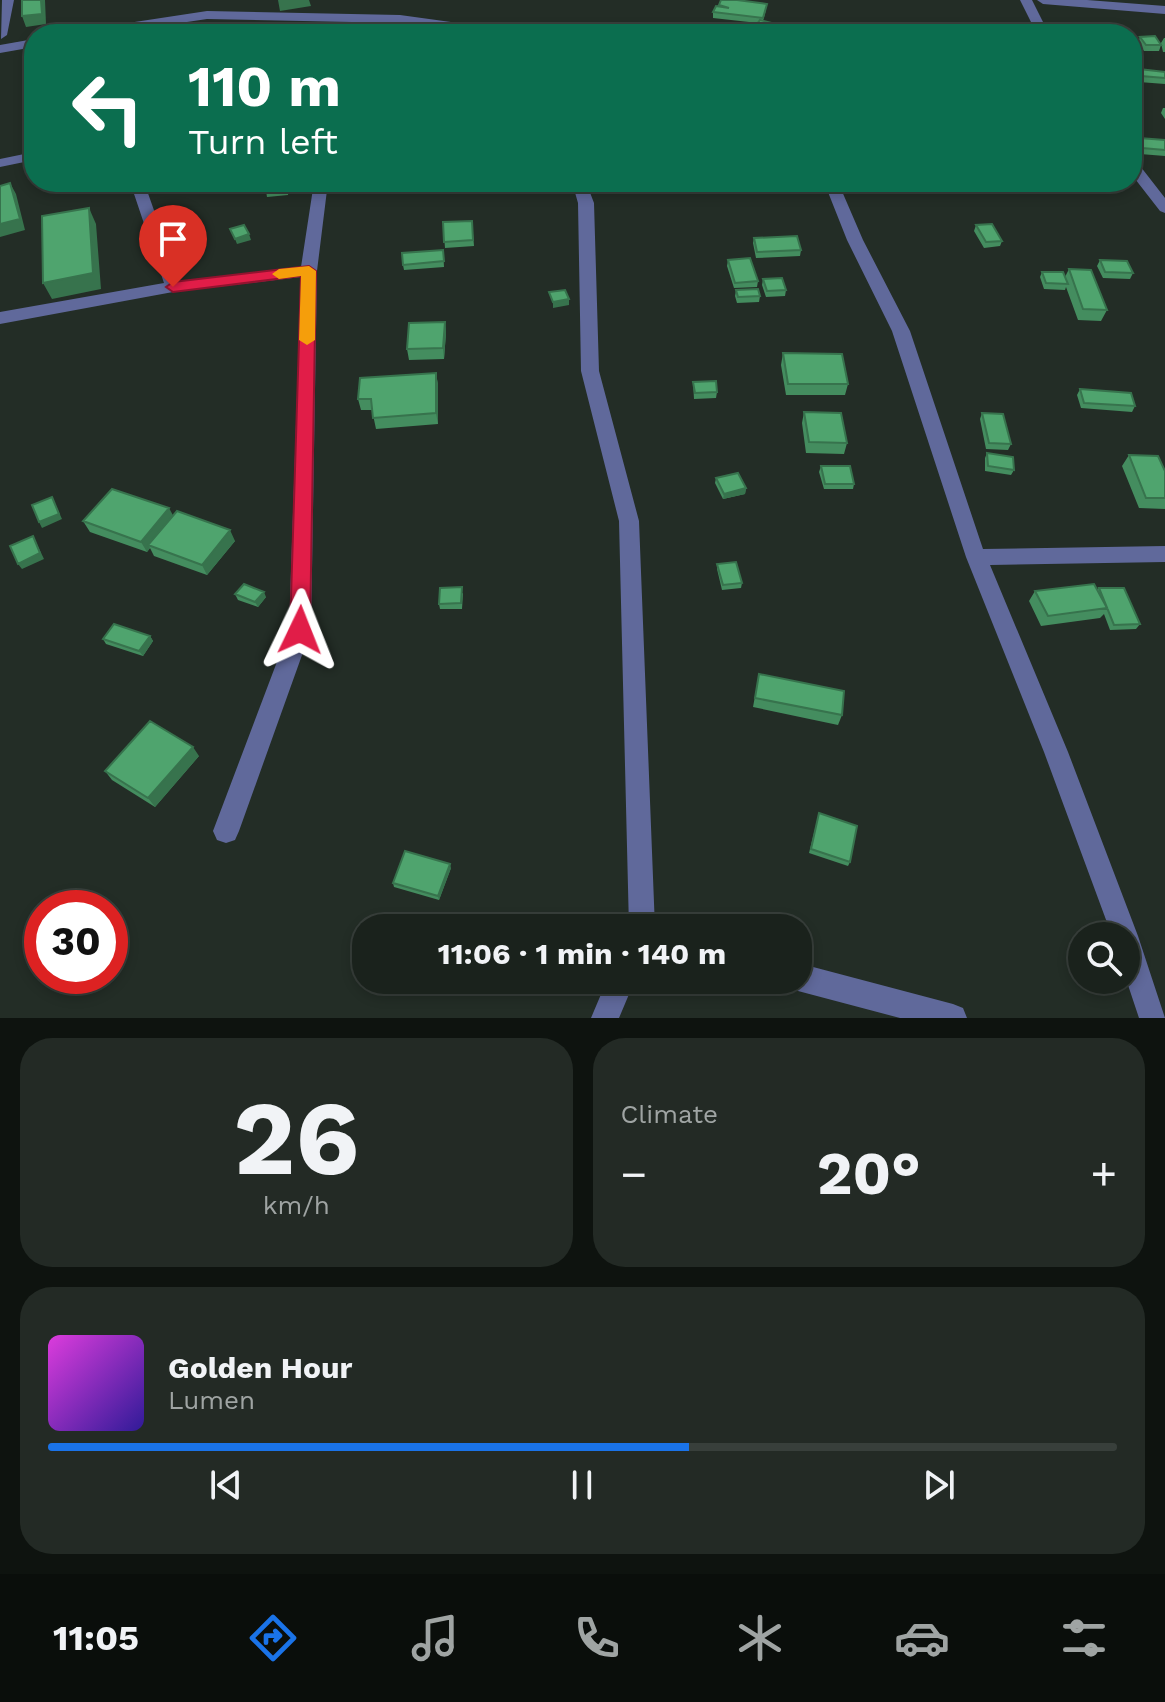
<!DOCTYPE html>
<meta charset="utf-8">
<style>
body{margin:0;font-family:"Work Sans",sans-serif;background:#232a25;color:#f1f3f6;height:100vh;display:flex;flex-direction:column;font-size:30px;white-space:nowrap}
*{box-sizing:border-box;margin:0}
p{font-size:26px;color:#9fa4a3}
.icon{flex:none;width:44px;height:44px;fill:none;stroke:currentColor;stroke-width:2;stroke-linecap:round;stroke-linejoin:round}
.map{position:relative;height:1018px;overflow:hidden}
.sheet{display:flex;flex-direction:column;gap:20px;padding:20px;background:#0e130f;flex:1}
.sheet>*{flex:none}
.top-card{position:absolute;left:24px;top:24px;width:1118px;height:168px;border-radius:32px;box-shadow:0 4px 12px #0003,0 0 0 2px #383f3b;background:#0b6e4f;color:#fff;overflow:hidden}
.tools{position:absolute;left:1068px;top:922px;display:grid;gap:16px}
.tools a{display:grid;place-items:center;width:72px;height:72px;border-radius:50%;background:#1a221c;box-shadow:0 4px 12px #0003,0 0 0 2px #383f3b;font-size:40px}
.speed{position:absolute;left:24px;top:890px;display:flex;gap:16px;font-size:40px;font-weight:700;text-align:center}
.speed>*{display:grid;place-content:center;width:104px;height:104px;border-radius:50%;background:#1a221c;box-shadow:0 4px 12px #0003,0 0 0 2px #383f3b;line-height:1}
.speed .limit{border:12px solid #d22;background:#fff;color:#111}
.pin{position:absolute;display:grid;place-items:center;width:68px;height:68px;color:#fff;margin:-82px -34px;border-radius:50% 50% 50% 0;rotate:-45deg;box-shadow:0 0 8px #0007}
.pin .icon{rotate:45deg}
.me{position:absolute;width:88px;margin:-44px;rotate:2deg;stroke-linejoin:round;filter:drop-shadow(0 0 6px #0008)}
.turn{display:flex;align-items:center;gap:28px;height:168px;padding:0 32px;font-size:36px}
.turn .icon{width:104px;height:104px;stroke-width:2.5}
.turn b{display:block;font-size:56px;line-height:68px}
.big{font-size:60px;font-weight:700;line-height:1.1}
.sheet .tile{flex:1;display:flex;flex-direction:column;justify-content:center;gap:12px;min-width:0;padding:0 28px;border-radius:32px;background:#232a25}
.sheet .dial{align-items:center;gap:0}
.dial b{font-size:104px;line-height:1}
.song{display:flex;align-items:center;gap:24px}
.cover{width:96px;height:96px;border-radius:12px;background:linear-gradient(135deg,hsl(300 70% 55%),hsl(250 70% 35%))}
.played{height:8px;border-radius:4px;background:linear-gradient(90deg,#1a73e8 60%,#383f3b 60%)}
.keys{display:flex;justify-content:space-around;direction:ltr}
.heat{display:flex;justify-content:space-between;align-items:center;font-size:44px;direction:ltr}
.sheet .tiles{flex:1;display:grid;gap:20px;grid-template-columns:1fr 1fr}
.tile:last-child{grid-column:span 2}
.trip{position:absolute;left:352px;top:914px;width:460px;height:80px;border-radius:32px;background:#1a221c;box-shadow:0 4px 12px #0003,0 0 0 2px #383f3b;font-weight:700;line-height:80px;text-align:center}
.dock{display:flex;height:128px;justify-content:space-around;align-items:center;background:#0a0e0b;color:#9fa4a3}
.dock .icon{width:56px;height:56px}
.dock .on{color:#1a73e8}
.dock b{font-size:36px;color:#f1f3f6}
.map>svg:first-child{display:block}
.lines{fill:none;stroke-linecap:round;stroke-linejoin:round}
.minor{fill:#60699b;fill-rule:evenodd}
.wall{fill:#448d5f}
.shaded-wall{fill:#37734d}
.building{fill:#4fa46e;stroke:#37734d;stroke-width:2}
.route{fill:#e11d48;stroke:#92132f;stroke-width:2}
.slow{fill:#f59e0b}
</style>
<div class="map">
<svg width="1165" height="1018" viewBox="0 0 1165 1018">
<rect width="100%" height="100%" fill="#232d26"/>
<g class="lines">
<path class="minor" d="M2,0H14L7,35L1,39Z
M1020,0H1032L1049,34H1037Z
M1037,0H1087L1165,6V14L1043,4Z
M207,11L400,15L509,30L515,34H482L400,23L207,19L107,34H76L82,30Z
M34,39V47L0,53V45Z
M34,152V160L0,167V159Z
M1132,161L1137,162L1165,198V213L1160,211L1132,175Z
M130,182H144L179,281L301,267L314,182H328L317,271L311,630L239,831L235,840L226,843L217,840L213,831L289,630L301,277L173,292L0,324V312L164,283Z
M572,182H586L594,203L599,371L639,521L655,928H629L619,521L581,371L578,203Z
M824,182H838L863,240L910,331L983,549L1165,546V562L990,565L1068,752L1138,936L1165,1018H1139L1126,979V936H1112L1044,752L966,557L892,331L847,240Z
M798,963L953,1004L963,1008L967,1018H900L798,991L788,987L786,980H798Z
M607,980H635L619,1018H591Z"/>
</g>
<path class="wall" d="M719,5L766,10L763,21L771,28L767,34H763L754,32L755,27L758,23L713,18V12Z
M1140,37L1161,45L1159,51H1144L1138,42Z
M1164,38H1165V52H1163L1161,43Z
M1139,69L1165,72V84L1139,82L1137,75Z
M1163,108H1165V119L1161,113Z
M1139,138L1165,140V156L1140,154L1137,144Z
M288,182L289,187L288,195L267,197L266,191Z
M349,182H375L349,185Z
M472,221L474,246L445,248L443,222Z
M976,225L1002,241L1000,246L984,248L974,231Z
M754,238L801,250L800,256L756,258L753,243Z
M443,250L444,267L404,270L403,265Z
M728,260L758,281L757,287L734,288L727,266Z
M1100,260L1133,273L1130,279L1103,278L1097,266Z
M1069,269L1107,310L1101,321L1078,320L1066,287L1065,290L1044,289L1040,277L1042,272L1065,277Z
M763,279L786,290L785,296L766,297L762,285Z
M736,290L760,296L759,302L737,303L735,296Z
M445,322L446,333L444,359L409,360L407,349Z
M783,353L848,384L845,395H786L781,365Z
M436,373L438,385V424L376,429L372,410H361L358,399Z
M693,382L717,392L716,398L694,399Z
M1080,389L1135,406L1132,412L1081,408L1077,395Z
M804,412L847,443L844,454L806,453L802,423Z
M982,413L1011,444L1008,450L986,449L980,419Z
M987,453L1014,470L1011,475L985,471V458Z
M1129,455L1165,471V509L1139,508L1122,466Z
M821,466L854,484L853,489H824L819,472Z
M716,478L746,488L745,494L723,499L715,483Z
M173,516L235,541L207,575L154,556L150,548L147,552L90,532L83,521Z
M717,564L742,583L741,588L722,590L717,569Z
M1099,588L1140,624L1136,629L1110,630L1104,614L1100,618L1041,626L1029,601L1035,591L1097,590Z
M463,593L462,609H440L439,604Z
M235,594L266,597L258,607L238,600Z
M150,636L153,641L143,656L106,644L103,639Z
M759,674L842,715L838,725L753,707Z
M199,756L155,807L112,780L105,771Z
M819,813L850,862L848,866L809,853Z
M451,868L439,900L394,887L393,883Z"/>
<path class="shaded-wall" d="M41,0H45L46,24L26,27L22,16Z
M278,0H309L311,6L280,11Z
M10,183L16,194L25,230L0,237V224Z
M89,208L96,224L101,289L52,299L43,283Z
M249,234L251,240L237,244L235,239Z
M569,299V305L553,308V302Z
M445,322L446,333L444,359L443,348Z
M436,373L438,385V424L436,413Z
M746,488L745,494L723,499L724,494Z
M52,497L62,519L42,528L39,522Z
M169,508L175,519L148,545L150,548L147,552L141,542Z
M230,530L235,541L207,575L202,565Z
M33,536L44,559L22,569L18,564Z
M264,592L266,597L258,607L255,602Z
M150,636L153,641L143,656L139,651Z
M193,747L199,756L155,807L148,798Z
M450,864L451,868L439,900L438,896Z"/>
<path class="building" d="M22,0H41L42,14L22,16Z
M721,0H737L767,4L763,18L713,12L716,6L729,8L719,5Z
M760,20L772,23L767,29L755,27Z
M1155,36L1161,45H1146L1140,37Z
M1139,69L1165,72V78L1141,76Z
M1139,138L1165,140V150L1142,148Z
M267,182H287L286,190L266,191Z
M10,183L20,219L0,224V186Z
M89,208L93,273L43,283L42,216Z
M472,221L473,240L444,242L443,222Z
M992,224L1002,241L986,242L976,225Z
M244,225L249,234L235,239L230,229Z
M797,236L801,250L757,252L754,238Z
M443,250L444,261L403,265L402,253Z
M750,258L758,281L735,283L728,260Z
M1100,260L1127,261L1133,273L1105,272Z
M1069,269L1091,270L1107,310L1083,309Z
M1042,272H1063L1068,284L1046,283Z
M782,278L786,290L767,291L763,279Z
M758,289L760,296L738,297L736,290Z
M565,290L569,299L553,302L549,292Z
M445,322L443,348L407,349L409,323Z
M783,353L842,354L848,384H788Z
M436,373V413L373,418L371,399H358L360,378Z
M716,381L717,392L695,393L693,382Z
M1080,389L1131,393L1135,406L1084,403Z
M804,412L841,413L847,443L809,442Z
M982,413L1003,414L1011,444L989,443Z
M987,453L1013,457L1014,470L988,466Z
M1129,455L1158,456L1165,471V498H1146Z
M821,466H850L854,484H825Z
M738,473L746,488L724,494L716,478Z
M112,489L169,508L141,542L83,521Z
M52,497L59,514L39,522L32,505Z
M177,511L230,530L202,565L148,545Z
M33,536L40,553L18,564L10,546Z
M736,562L742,583L723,585L717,564Z
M244,584L264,592L255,602L235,594Z
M1094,584L1107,608L1048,616L1035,591Z
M462,587L461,603L439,604L440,588Z
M1099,588H1124L1140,624L1114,625Z
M114,624L150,636L139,651L103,639Z
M759,674L844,691L842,715L755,698Z
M150,721L193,747L148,798L105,771Z
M819,813L857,826L850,862L811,849Z
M405,851L450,864L438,896L393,883Z"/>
<path class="route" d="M309,266L316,271L310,630L307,636L300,638L293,636L290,630L301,276L173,292L166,287L173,282Z"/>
<path class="slow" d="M309,266L316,271L315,340L307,345L299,340L301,276L279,279L272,274L279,269Z"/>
</svg>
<div class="tools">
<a><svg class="icon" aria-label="search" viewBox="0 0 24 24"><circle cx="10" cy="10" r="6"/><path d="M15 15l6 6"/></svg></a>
</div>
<div class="speed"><div class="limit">30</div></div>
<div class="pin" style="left:173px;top:287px;background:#d93025"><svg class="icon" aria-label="arrive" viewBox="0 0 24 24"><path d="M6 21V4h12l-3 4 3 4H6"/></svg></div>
<svg class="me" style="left:300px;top:630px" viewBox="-20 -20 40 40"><path d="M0-17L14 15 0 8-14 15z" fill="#e11d48" stroke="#fff" stroke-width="4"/></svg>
<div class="trip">11:06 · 1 min · 140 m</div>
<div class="top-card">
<div class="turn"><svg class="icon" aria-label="left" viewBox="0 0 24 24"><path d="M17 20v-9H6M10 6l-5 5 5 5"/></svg><div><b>110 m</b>Turn left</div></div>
</div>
</div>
<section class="sheet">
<div class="tiles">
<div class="tile dial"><b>26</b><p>km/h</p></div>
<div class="tile"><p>Climate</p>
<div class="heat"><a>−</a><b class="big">20°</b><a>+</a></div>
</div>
<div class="tile">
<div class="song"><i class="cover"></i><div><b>Golden Hour</b><p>Lumen</p></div></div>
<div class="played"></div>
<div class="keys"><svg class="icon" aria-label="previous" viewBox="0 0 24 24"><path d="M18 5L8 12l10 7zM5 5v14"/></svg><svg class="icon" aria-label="pause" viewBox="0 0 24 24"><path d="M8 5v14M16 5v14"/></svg><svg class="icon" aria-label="next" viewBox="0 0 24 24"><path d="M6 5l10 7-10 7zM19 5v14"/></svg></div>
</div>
</div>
</section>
<nav class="dock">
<b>11:05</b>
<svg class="icon on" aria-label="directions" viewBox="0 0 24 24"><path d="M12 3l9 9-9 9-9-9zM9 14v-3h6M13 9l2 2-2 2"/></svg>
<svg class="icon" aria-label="music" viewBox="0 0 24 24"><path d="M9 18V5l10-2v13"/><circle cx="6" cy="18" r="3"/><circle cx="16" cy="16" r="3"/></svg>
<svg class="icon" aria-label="phone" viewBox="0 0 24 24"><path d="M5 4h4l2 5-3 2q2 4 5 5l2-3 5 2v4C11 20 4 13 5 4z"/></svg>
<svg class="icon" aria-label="climate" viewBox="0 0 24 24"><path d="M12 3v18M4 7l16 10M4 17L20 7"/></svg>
<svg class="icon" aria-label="car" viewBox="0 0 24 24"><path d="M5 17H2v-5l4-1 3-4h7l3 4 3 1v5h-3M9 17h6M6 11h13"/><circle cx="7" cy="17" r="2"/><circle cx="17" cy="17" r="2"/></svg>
<svg class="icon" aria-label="filters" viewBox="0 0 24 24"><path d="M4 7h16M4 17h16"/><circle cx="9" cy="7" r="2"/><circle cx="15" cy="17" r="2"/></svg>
</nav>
